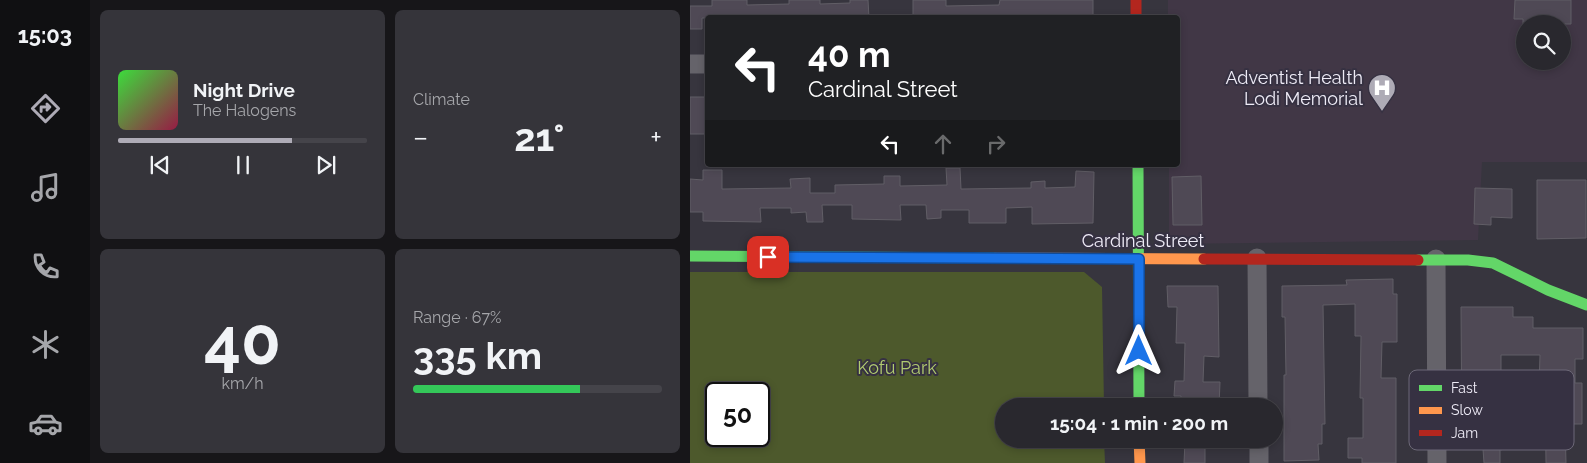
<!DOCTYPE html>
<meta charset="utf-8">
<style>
body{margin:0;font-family:Raleway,sans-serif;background:#35343a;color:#f1f3f6;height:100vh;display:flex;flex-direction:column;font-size:19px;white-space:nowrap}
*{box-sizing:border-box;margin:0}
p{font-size:16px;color:#a5a6aa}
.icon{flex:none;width:28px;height:28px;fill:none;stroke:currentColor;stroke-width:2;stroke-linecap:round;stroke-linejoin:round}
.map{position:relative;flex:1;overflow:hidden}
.side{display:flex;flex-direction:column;gap:10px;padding:10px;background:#171619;width:600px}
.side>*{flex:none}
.guide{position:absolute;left:15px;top:15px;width:475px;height:152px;border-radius:5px;box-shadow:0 2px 8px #0003,0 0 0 1px #45444a;background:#202124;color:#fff;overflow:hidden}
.buttons{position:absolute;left:826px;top:15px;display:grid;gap:10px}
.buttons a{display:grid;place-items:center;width:55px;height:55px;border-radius:50%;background:#29282e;box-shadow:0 2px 8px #0003,0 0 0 1px #45444a;font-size:25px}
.speed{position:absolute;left:15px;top:382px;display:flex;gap:10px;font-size:25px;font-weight:700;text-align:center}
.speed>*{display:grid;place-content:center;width:65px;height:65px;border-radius:50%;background:#29282e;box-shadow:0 2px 8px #0003,0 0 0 1px #45444a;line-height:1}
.speed .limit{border:2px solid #111;border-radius:8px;background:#fff;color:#111}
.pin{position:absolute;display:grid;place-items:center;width:42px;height:42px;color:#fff;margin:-21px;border-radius:10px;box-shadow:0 2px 8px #0006}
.me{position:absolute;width:55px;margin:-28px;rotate:0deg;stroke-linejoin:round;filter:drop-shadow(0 0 4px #0008)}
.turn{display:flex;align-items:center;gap:18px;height:105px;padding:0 20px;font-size:22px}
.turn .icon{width:65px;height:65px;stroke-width:2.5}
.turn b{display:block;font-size:35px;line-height:42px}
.lanes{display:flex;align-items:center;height:48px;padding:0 20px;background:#0003;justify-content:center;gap:25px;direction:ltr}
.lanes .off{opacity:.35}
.big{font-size:38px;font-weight:700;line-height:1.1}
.side .widget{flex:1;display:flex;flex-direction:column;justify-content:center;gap:8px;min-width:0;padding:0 18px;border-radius:8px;background:#35343a}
.side .dial{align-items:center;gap:0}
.dial b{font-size:65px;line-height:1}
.song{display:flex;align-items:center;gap:15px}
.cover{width:60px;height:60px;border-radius:8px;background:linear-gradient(135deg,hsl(120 70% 55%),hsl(340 70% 35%))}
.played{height:5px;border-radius:2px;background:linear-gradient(90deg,#aeabb6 70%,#45444a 70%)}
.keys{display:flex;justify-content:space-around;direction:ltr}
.heat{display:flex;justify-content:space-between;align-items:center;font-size:28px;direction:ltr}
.charge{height:8px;border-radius:4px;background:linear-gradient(90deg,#34c759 67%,#45444a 0)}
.side .tiles{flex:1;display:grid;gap:10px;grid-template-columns:repeat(2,1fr)}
.trip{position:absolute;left:305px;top:398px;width:288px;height:50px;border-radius:25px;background:#29282e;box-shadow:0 2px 8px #0003,0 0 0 1px #45444a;font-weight:700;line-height:50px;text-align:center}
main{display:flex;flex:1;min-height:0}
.tabs{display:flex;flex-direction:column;width:90px;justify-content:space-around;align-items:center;background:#101012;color:#a5a6aa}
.tabs .icon{width:35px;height:35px}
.tabs .on{color:#aeabb6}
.tabs b{font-size:22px;color:#f1f3f6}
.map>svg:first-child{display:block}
.medical{fill:#413746;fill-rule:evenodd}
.green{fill:#4d592c;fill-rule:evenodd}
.building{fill:#4f4955;stroke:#615e66}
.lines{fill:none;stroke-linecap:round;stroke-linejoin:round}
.street{stroke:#65636a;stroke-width:19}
.fast{stroke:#63d668;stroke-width:11}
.slow{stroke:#ff974d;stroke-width:11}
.jam{stroke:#b3261e;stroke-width:11}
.route-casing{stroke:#114b97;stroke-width:12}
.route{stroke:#1a73e8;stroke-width:9}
.labels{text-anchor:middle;stroke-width:4;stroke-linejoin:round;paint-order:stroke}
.poi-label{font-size:18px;fill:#eeebf6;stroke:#363142;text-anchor:end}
.street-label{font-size:18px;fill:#eeebf6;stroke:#363142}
.park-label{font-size:18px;fill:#b1cb70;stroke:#363142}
.key{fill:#363142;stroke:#6d6978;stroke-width:1}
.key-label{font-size:14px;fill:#eeebf6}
</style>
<main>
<nav class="tabs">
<b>15:03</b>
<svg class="icon on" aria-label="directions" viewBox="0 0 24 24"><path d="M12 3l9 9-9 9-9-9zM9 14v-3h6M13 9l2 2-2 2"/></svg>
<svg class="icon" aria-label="music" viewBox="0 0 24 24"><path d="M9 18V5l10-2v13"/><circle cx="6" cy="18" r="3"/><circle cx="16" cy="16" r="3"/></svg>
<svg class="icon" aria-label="phone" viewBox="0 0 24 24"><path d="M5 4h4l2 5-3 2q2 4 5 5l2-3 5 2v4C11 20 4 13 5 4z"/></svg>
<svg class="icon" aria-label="climate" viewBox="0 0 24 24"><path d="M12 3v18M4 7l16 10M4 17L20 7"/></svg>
<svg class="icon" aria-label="car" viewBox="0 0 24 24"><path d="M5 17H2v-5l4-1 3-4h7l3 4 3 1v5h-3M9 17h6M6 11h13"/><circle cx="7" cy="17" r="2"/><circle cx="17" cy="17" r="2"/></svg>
</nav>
<section class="side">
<div class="tiles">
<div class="widget">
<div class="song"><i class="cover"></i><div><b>Night Drive</b><p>The Halogens</p></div></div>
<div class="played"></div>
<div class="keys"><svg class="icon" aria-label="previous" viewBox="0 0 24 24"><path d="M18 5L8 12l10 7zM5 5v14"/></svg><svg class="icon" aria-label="pause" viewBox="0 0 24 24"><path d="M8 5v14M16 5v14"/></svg><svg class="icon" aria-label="next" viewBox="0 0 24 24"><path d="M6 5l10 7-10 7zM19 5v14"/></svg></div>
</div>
<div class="widget"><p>Climate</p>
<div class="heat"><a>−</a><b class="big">21°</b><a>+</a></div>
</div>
<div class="widget dial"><b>40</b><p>km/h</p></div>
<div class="widget"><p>Range · 67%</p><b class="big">335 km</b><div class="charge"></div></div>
</div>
</section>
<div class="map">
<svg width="897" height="463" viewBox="0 0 897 463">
<rect width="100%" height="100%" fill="#37353e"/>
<path class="medical" d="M478,0H897V162H792L788,240L479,244V165H488V18L478,17ZM835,24H872V61H835Z"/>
<path class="green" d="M0,272H394L412,287L414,406H314V439H414L415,463H0ZM26,394H69V436H26Z"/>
<path class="building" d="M22,0H57V5L99,4V0H130V4L160,3V0H178L179,18H12V29H0V6H22Z
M223,0H256V6L309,5L310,0H403V18H223Z
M825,0H881V24H833V19H824Z
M0,97H18V134H0Z
M256,168H270L271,189L341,188V182L355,181V188L385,187L386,171L404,172L403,223L342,224V207L316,208V223H279V210H251V218L237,219L236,205H210L211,220L162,219V205H132L133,222H117L116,212L101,213V208H70L71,222L13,221V212H0V179L13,180V170H32V189L101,188L100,179L120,178V193H145V185L194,184V176H210V186L257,185Z
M511,176L512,225H483L482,177Z
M847,180H896V238L847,239Z
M785,188L822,189V218L801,217V225L784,224Z
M703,279V294H707V342H692L691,378H706V463H672V458H658V438H673V398H670L671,336H665V304L633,305L635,424H632V444H628L629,460L594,461V375H596L595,317H592V286L657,285L656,280Z
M477,286H528L529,357L514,356L513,382H530L529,406H491V396H484L485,381H494L495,343H486L487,307H478Z
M771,307H823V317H843V328H893V359H885V383H892V424H875L876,463H856L855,387H849L850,355H811V399H816V415H813L812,450L810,449V463H794L793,449L772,448Z
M495,441L515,442V463H494Z"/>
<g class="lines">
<path class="street" d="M0,64H18
M567,258L568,406
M746,259L747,463
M569,439V463"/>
<path class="fast" d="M448,165L449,406
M0,256L305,258
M728,260H778L803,263L858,290L897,305"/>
<path class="slow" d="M305,258L514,259
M449,439L450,463"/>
<path class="jam" d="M446,0V18
M514,259L728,260"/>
</g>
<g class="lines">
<defs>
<path id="route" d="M78,257L449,259V351"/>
</defs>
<use href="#route" class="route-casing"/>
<use href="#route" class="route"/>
</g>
<defs>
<symbol id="hospital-pin" viewBox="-11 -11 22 30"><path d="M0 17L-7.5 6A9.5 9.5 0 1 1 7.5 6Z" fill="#aeabb6" stroke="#363142"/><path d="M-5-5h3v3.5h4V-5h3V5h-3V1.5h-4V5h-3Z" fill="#fff"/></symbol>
</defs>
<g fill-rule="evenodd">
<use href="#hospital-pin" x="676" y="72" width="32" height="43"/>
</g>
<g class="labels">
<g class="poi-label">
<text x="673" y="84">Adventist Health<tspan x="673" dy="21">Lodi Memorial</tspan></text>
</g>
<g class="street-label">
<text x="453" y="247">Cardinal Street</text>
</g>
<g class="park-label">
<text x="207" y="374">Kofu Park</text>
</g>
</g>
<rect x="719" y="370" width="165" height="80" rx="8" class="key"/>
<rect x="729" y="385" width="23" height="6" fill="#63d668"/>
<rect x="729" y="407" width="23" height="7" fill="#ff974d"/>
<rect x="729" y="430" width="23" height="6" fill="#b3261e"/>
<g class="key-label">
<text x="761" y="393">Fast</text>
<text x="761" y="415">Slow</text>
<text x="761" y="438">Jam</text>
</g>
</svg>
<div class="buttons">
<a><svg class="icon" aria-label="search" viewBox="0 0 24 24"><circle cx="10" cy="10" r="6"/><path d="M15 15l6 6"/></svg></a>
</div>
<div class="speed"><div class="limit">50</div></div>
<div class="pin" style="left:78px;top:257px;background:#d93025"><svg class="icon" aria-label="arrive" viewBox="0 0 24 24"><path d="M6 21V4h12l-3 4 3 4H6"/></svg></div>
<svg class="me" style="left:449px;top:351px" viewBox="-20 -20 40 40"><path d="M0-17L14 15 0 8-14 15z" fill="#1a73e8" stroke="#fff" stroke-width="4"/></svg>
<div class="trip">15:04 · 1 min · 200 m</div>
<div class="guide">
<div class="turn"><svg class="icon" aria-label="left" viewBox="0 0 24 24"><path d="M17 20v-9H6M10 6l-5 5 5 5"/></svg><div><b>40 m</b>Cardinal Street</div></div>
<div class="lanes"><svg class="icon" aria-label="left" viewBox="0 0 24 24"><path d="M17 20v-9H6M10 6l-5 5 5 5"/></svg><svg class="icon off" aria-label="ahead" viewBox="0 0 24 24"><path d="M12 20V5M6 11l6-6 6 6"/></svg><svg class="icon off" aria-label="right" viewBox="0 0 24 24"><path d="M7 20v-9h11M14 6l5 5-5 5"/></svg></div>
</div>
</div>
</main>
